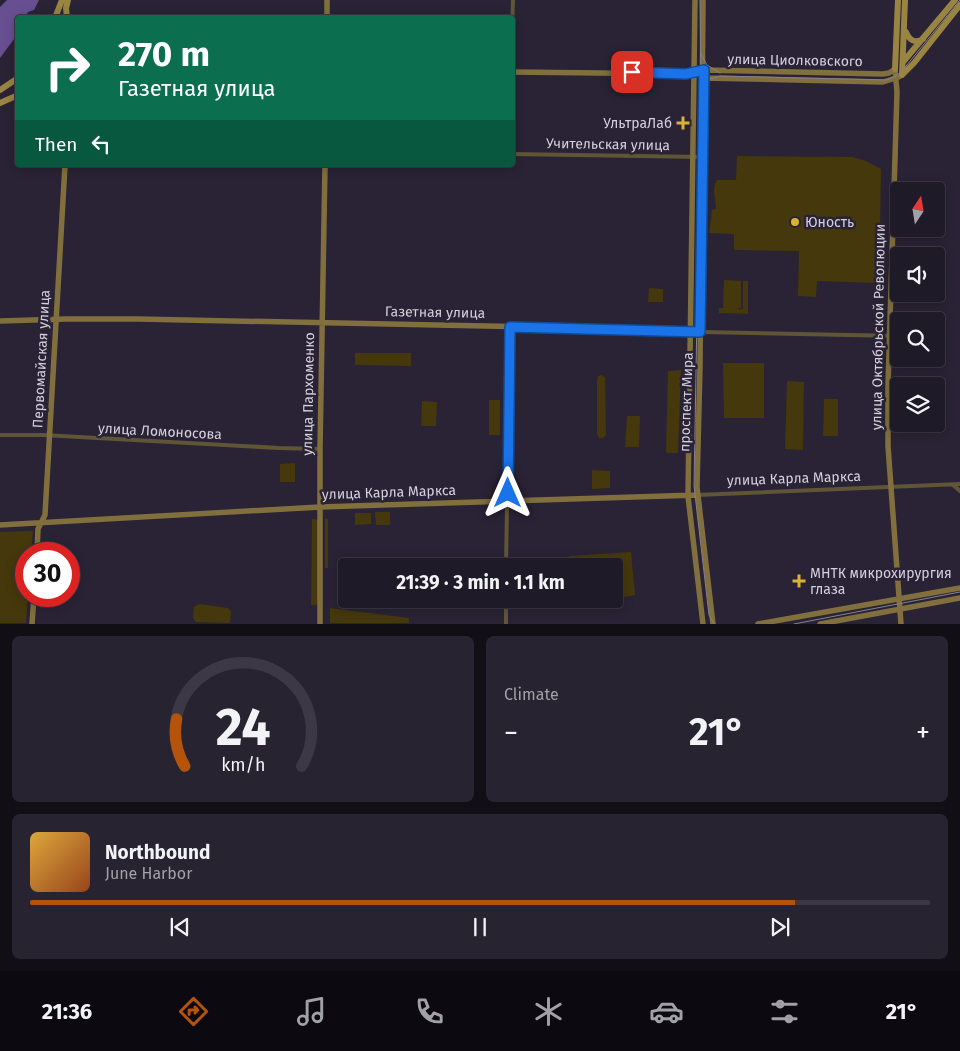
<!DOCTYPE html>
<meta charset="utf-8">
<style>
body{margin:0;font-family:"Fira Sans",sans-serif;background:#272330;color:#f1f3f6;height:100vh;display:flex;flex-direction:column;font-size:19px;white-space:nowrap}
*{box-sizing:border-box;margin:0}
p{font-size:16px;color:#a1a1a8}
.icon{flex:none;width:28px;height:28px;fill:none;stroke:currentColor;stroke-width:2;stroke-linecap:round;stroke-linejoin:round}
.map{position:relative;height:624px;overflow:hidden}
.sheet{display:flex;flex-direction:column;gap:12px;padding:12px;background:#110e16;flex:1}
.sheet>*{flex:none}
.hud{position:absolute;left:15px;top:15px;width:500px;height:152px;border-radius:5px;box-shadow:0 2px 12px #0003,0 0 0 1px #3c3845;background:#0b6e4f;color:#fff;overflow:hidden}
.needle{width:32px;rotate:12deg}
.controls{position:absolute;left:890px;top:182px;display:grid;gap:10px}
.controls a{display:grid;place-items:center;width:55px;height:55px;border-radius:5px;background:#1f1a28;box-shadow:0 2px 12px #0003,0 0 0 1px #3c3845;font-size:25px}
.speed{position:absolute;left:15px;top:542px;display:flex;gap:10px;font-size:25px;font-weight:700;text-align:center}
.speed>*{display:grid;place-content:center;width:65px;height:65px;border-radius:50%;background:#1f1a28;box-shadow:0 2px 12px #0003,0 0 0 1px #3c3845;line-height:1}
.speed .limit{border:8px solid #d22;background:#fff;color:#111}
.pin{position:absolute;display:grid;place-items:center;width:42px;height:42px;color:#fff;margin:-21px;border-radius:10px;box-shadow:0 2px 8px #0006}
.me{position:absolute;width:55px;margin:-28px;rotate:0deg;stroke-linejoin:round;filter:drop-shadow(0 0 4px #0008)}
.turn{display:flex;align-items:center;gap:18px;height:105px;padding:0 20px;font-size:22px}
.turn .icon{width:65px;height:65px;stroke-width:2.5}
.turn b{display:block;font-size:35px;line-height:42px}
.then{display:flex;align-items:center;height:48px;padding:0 20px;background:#0003;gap:10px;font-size:19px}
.big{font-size:38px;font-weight:700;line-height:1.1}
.sheet .tile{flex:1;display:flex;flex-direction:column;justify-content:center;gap:8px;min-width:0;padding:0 18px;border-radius:8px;background:#272330}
.sheet .dial{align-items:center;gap:0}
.dial svg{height:130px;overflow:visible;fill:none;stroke:#3c3845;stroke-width:7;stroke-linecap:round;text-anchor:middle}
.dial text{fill:#f1f3f6;stroke:none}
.song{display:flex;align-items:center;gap:15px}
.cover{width:60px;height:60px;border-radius:8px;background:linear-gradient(135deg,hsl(40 70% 55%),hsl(20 70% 35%))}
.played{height:5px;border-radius:2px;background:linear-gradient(90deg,#b45309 85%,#3c3845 85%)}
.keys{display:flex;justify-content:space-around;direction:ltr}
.heat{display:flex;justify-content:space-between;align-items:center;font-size:28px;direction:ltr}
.sheet .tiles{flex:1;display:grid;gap:12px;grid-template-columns:1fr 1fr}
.tile:last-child{grid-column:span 2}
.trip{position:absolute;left:338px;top:558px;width:285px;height:50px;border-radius:5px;background:#1f1a28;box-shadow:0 2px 12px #0003,0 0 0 1px #3c3845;font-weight:700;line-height:50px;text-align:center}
.menu{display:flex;height:80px;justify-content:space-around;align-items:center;background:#0c0a10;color:#a1a1a8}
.menu .icon{width:35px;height:35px}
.menu .active{color:#b45309}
.menu b{font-size:22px;color:#f1f3f6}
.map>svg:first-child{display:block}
.green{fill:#45380c}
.water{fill:#684f92}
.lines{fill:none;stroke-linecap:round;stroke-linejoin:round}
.street{stroke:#605637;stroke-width:4}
.secondary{stroke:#81703e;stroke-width:5.5}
.primary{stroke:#9a8442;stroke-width:6}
.tram{stroke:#868190;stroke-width:1}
.route-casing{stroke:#114b97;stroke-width:12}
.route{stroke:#1a73e8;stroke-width:9}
.poi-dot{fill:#d9b334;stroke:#292335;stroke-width:2}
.labels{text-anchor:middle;stroke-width:5;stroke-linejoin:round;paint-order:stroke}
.street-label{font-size:14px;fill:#d3cfdb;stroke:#292335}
.poi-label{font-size:14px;fill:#d3cfdb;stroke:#292335;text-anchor:start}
</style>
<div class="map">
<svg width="960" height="624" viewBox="0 0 960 624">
<rect width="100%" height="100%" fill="#292335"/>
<path class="green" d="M737,156L853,157L866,161L881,169L879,283L817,281L816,297L798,296L799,251L734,250V234L709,233L712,210L716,209C716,197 711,190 717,180H736Z
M724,280L741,281V308L736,309H743V281H748V314L719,313V308H723Z
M649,288L663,289V302H648Z
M355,353H411V366L355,365Z
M723,363H764V418H724Z
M681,370L678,453H666L668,371Z
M601,375L605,377L606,435L603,438H599L597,434V380L598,376Z
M787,381L804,382L803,450L785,449Z
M824,399H838V436H823Z
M489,400H500V435H489Z
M422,401L437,402L436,426H421Z
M627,416H640L639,447H625Z
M295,463V482H280V464Z
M592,470L610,471V488L592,489Z
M375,512H390V525H376Z
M371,513V524L355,525V513Z
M325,518L328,519V568H325Z
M312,519L319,520L318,604L316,605H311Z
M33,531L31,554H26V596H28L26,623H0V532Z
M631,552L635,595L614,599V566H569V556Z
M199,604L228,608L231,611L230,623L196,622L193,618L194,607Z
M330,608L409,618V623H330Z"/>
<path class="water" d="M7,0H39L34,10L28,12L25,17L18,18L17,35L0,58V7Z"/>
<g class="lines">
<path class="street" d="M512,29L513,0
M512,154L702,157
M700,332L899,336
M936,338H940
M0,435H43L279,448L320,449
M953,485L960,491
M697,495L960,484
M506,566L510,327
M506,599V624"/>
<path class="secondary" d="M695,0L688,496L703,624
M703,0L700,367L697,487L713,624
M327,18V0
M512,72L686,74L704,70L883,74L889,73L895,69L897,92L888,386V446L901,624
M702,78L883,82L899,77
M0,321L66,319H138L578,328L700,332
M0,525L320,507L697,495
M37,554L38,529L45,515L65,165
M32,624L34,596
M320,624V449L325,165
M758,624L960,588
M820,624L960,598"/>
<path class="primary" d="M55,18L62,0
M67,18L66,8L68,0
M906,32C909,40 915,44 923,39
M903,62L955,0
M895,69L898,0
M902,75L914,63L960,5
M902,75L905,0
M0,90L18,78
M0,103L18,95"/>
<path class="tram" d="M700,0L701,85L694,486L709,615L714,624
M701,54L707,65L720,73
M701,92L710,79L720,76L887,80L896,76L902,71L960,0
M794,624L960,592"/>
</g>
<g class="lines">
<defs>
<path id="route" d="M508,493L510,327L700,332L704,70L686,74L632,72"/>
</defs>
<use href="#route" class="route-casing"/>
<use href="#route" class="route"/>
</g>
<g class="poi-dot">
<path d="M680.5 115.5h5v5h5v5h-5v5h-5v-5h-5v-5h5z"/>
<circle cx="795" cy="222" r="5"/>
<path d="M796.5 573.5h5v5h5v5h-5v5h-5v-5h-5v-5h5z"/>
</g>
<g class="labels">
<g class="street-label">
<text transform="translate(795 60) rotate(1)" y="5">улица Циолковского</text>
<text transform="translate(608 144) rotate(1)" y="5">Учительская улица</text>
<text transform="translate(435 312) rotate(1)" y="5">Газетная улица</text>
<text transform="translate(878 327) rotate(-89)" y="5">улица Октябрьской Революции</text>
<text transform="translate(41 359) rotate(-87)" y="5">Первомайская улица</text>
<text transform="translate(308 394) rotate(-89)" y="5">улица Пархоменко</text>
<text transform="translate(686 402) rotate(-88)" y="5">проспект Мира</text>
<text transform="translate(160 431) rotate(3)" y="5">улица Ломоносова</text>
<text transform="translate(794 478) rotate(-2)" y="5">улица Карла Маркса</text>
<text transform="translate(389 492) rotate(-2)" y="5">улица Карла Маркса</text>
</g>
<g class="poi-label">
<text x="672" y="128" text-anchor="end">УльтраЛаб</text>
<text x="805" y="227">Юность</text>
<text x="810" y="578">МНТК микрохирургия<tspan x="810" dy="16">глаза</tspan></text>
</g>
</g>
</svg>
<div class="controls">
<a><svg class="needle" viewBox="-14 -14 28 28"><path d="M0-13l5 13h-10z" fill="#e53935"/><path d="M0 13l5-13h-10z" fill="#a1a1a8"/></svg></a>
<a><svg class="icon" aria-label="sound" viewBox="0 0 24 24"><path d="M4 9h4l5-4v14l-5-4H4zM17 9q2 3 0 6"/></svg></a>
<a><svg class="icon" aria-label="search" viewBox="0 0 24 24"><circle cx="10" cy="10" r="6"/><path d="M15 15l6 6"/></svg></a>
<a><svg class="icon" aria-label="layers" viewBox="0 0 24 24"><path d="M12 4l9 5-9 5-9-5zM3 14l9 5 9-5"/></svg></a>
</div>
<div class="speed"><div class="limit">30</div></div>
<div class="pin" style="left:632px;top:72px;background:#d93025"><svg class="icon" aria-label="arrive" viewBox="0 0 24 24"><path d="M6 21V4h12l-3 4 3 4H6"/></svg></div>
<svg class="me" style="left:508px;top:493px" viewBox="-20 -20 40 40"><path d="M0-17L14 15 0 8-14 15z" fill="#1a73e8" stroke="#fff" stroke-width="4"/></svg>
<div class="trip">21:39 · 3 min · 1.1 km</div>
<div class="hud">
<div class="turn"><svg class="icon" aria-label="right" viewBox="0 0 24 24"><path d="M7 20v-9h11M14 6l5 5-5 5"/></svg><div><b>270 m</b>Газетная улица</div></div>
<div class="then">Then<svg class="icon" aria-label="left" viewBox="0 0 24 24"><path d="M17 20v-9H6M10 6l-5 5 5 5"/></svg></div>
</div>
</div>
<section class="sheet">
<div class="tiles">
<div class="tile dial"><svg viewBox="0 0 100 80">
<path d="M14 69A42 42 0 1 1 86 69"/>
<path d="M14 69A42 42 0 0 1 9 40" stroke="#b45309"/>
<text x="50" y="56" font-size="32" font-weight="700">24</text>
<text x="50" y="72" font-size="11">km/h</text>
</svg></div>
<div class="tile"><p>Climate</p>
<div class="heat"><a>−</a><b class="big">21°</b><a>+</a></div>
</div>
<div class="tile">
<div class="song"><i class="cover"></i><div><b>Northbound</b><p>June Harbor</p></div></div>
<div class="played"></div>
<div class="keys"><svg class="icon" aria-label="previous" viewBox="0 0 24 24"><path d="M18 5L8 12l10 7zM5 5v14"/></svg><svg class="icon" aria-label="pause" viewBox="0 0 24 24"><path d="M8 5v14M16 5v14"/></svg><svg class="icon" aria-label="next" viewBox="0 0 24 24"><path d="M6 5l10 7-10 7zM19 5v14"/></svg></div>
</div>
</div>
</section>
<nav class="menu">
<b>21:36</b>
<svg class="icon active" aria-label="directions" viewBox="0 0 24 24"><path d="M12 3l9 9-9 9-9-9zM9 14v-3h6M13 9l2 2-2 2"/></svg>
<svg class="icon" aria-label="music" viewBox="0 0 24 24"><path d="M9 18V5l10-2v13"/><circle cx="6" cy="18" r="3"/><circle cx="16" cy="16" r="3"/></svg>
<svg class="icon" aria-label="phone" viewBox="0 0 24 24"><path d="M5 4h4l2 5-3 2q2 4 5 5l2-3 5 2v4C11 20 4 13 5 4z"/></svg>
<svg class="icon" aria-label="climate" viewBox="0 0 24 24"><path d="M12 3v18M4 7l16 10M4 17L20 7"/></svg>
<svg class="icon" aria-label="car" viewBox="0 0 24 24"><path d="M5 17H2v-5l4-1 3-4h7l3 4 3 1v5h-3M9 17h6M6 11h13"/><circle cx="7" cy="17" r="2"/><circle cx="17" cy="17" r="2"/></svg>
<svg class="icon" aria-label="filters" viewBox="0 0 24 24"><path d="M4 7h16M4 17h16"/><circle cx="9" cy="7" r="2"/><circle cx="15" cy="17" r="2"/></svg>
<b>21°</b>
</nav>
